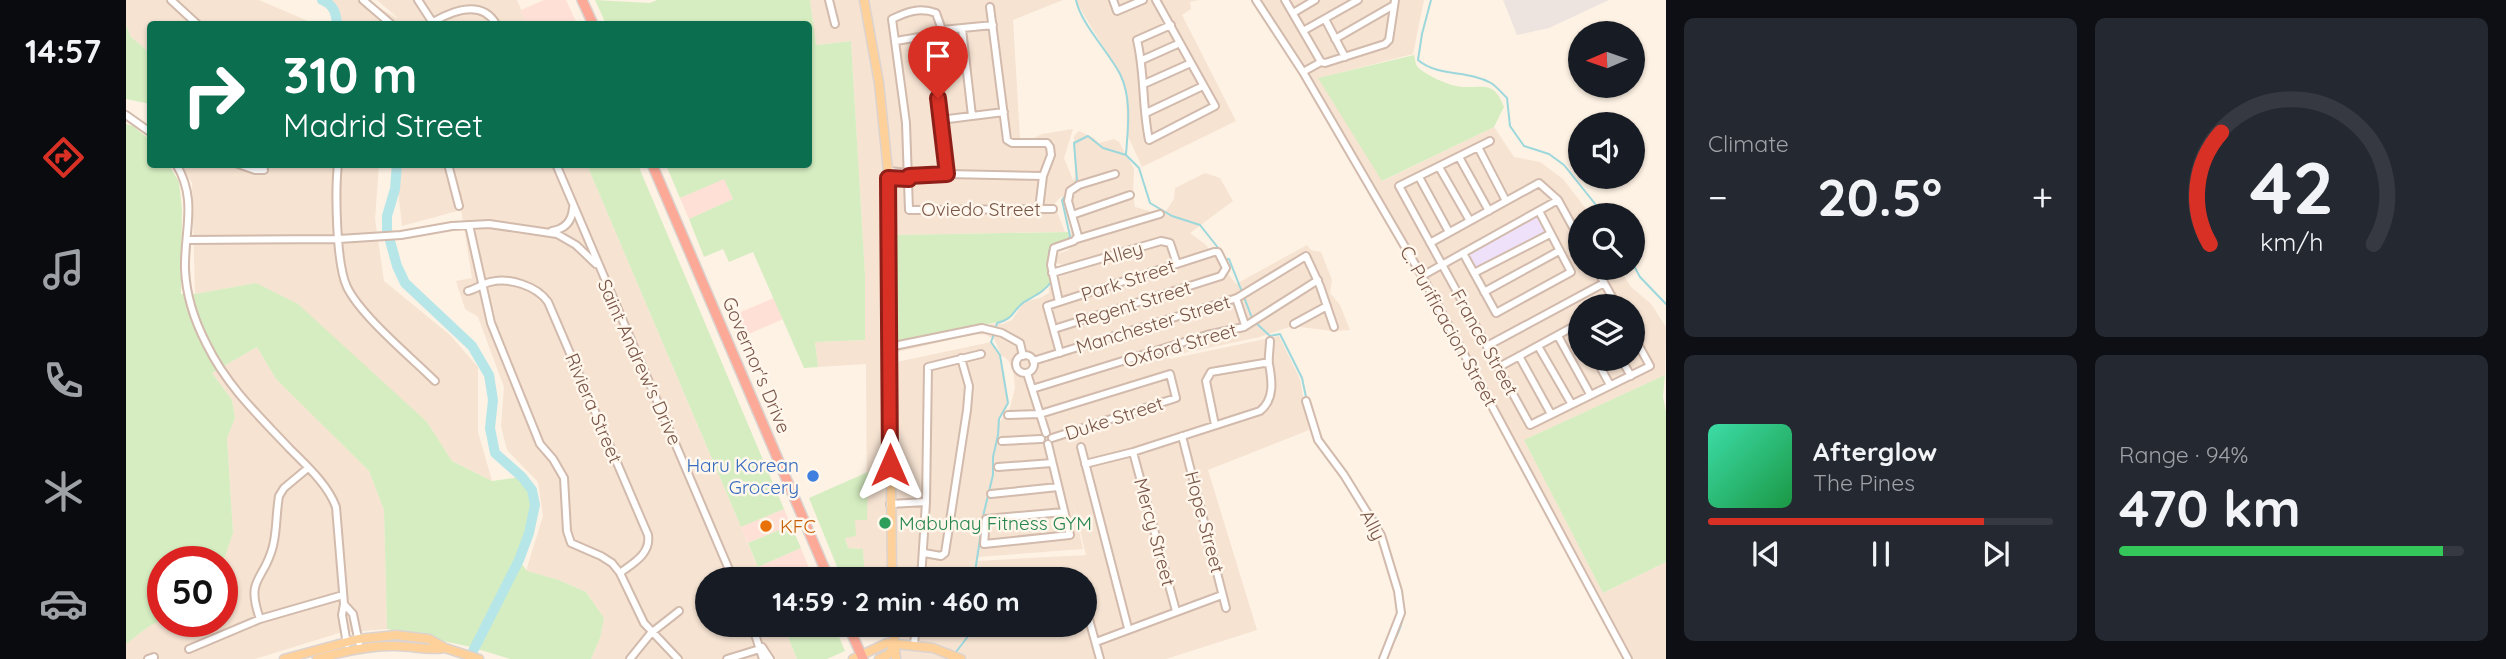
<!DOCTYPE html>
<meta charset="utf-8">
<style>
body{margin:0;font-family:Quicksand,sans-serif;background:#242831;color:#f1f3f6;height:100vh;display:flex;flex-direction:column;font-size:26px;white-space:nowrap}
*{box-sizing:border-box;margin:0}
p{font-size:23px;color:#9ea1a6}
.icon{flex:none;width:38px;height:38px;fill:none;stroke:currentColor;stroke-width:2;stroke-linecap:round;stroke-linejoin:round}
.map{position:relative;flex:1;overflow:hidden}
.panel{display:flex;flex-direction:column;gap:18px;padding:18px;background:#0d0f14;width:840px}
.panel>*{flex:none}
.banner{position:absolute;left:21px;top:21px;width:665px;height:147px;border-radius:7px;box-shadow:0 2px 5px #0004;background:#0b6e4f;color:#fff;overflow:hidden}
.needle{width:46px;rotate:268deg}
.buttons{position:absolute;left:1442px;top:21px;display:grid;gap:14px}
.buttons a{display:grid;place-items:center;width:77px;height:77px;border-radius:50%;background:#171b24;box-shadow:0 2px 5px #0004;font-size:35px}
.speed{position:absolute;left:21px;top:546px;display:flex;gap:14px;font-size:35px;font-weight:700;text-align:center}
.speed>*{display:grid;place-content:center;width:91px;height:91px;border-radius:50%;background:#171b24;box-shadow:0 2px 5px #0004;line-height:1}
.speed .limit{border:10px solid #d22;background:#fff;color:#111}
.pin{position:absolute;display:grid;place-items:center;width:60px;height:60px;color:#fff;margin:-72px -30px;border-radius:50% 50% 50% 0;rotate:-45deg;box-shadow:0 0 7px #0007}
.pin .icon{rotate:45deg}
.me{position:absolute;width:77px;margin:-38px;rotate:0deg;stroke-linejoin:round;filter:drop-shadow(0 0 5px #0008)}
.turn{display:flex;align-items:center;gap:24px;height:147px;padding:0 21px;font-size:32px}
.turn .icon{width:91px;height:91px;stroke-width:2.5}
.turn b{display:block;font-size:49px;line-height:60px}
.big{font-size:52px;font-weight:800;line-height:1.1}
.panel .card{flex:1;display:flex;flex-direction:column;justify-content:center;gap:10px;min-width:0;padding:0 24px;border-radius:10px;background:#242831}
.panel .dial{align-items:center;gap:0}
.dial svg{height:182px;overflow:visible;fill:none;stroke:#363941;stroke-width:7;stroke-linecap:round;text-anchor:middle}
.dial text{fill:#f1f3f6;stroke:none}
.song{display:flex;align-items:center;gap:21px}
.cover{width:84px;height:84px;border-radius:10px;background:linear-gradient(135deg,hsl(160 70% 55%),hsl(140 70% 35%))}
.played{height:7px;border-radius:4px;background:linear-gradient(90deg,#d93025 80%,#363941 80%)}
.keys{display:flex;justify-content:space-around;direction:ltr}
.heat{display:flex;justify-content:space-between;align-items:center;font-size:38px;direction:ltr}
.charge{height:10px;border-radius:5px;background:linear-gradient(90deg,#34c759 94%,#363941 0)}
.panel .tiles{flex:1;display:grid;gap:18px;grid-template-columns:repeat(2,1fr)}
.trip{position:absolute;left:569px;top:567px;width:402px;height:70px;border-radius:35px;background:#171b24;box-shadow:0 2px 5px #0004;font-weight:800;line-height:70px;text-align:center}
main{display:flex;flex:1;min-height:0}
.tab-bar{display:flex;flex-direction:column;width:126px;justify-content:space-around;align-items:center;background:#090b0e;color:#9ea1a6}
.tab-bar .icon{width:49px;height:49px}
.tab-bar .active{color:#d93025}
.tab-bar b{font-size:32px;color:#f1f3f6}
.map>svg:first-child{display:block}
.residential{fill:#f6e3d2;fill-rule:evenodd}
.commercial{fill:#ffe0d7}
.industrial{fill:#ede4df}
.education{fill:#efe1fa}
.green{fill:#d6edc1}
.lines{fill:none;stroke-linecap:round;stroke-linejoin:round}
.stream{stroke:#9cd7dc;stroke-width:2}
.river{stroke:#b7e6e9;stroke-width:10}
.minor-casing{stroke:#d2baac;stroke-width:10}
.major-casing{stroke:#dcd3cf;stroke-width:11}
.highway-casing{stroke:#dcd3cf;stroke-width:12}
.minor{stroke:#fff;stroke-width:6}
.major{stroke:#ffd19a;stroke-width:8}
.highway{stroke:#fca997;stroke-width:9}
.route-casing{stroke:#8d1f18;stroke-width:18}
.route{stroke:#d93025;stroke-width:12}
.shop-dot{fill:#3f7fe0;stroke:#fff6ec;stroke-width:2.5}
.leisure-dot{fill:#2e9e5b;stroke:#fff6ec;stroke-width:2.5}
.food-dot{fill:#e8710a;stroke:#fff6ec;stroke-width:2.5}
.labels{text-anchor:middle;stroke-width:5;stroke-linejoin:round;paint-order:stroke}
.street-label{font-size:19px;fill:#785547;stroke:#fff6ec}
.shop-label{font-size:19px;fill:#366cbe;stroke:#fff6ec;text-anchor:end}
.leisure-label{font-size:19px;fill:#27864d;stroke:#fff6ec;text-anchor:start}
.food-label{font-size:19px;fill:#c56008;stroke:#fff6ec;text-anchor:start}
</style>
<main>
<nav class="tab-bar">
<b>14:57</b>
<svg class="icon active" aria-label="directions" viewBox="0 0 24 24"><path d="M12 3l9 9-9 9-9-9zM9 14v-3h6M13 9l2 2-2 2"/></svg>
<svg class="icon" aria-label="music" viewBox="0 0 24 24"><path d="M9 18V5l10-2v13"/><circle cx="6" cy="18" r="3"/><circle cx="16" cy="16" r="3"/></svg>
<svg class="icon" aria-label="phone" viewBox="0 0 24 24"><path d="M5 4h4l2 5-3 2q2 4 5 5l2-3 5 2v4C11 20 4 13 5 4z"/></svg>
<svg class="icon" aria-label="climate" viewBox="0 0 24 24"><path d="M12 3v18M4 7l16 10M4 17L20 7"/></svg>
<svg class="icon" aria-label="car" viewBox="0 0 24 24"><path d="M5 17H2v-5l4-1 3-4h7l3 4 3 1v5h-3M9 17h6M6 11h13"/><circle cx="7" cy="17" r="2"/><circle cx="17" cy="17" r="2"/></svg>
</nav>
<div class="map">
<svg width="1540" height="659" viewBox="0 0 1540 659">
<rect width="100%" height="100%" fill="#fef2e4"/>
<path class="residential" d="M0,0H133L189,24H24V53L5,37L0,25Z
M199,0H239L273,19L251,0H391L401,24H277L274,19L276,24H213L211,12L203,2Z
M684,0H937L887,20L894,139L902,141L916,134L947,129L938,158L947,180L949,177L948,136L953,131L968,138L973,143L988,139L993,142L1008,169L1007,196L1009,207L1030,213L1040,211L1048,199L1049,188L1079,173L1094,178L1107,201L1064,233L1080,245L1110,284L1181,245L1185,250L1195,252L1206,280L1204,293L1214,305L1224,330L1207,331L1166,326L1134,337L1043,356L1044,359L1153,336L1174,379L1183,430L1082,470L1131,630L1040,659H774V630L741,633V625H959V579H739L737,549L722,548L719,538L729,520L741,519L740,364L692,367L689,342L739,340V275L725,41L690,45ZM936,196L945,228V237L942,242L946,246L941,251L933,253L929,261L930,263L941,266V269L923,288V293L914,298L898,302L886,320L877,324L871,323L770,343L769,235L939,232L928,204ZM849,334L860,335L869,340L875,355L882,360L887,370L889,388L884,408L873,423V418L882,403L874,355L865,342L771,362V352ZM946,498L960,555L851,561L852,557L957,549Z
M949,0H1073L1064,2L1065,9L1056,15L1110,121L1016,167L1001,134L1000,94L995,76Z
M1132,0H1298L1287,54L1193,78L1257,181L1368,127L1388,157L1414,162L1437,179L1460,209L1463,215H1454V268H1493L1505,287L1525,304L1540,327L1539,375L1398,440L1477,593L1540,562V659H1506L1482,619L1338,345L1248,186L1184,80ZM1454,306H1507V359H1454Z
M55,165H253L249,219L258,281L324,335L352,367V432L366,481L326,461L301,422L130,283L69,294L66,183Z
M274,165H326L335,210L276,226L272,190Z
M328,165H461L637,579H581V625H657L671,659H465L474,638L478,618L460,592L433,580L400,571L417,516L412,482L381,450L375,426L378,387L352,317L339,309L330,281L346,278Z
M131,347L150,379L243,471L258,510L261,629L213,633L129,659H0V644L22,627L37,619V621H96V565L107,533L101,438L109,418L106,400L86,373Z"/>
<path class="commercial" d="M418,0H440L451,24H401L395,10Z
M598,178L607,199L563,219L554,198Z
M648,298L657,319L616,337L607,315Z
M658,509L665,525L622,543L615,527Z
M675,548L686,575L676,579H637L632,567Z"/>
<path class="industrial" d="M1377,0H1483L1423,28L1391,35Z"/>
<path class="education" d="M1411,213L1422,232L1349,271L1339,253Z"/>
<path class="green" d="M469,0L524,3L531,0H684L690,45L725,41L739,275V340L689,342L692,367L678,368L627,252L603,262L597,249L578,257L563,219L607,199L598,179L554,198L540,165L682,164V24H480Z
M0,25L5,37L24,53V104L0,99Z
M1288,55C1289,58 1289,63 1291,66C1298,75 1326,87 1337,87C1359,88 1368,81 1378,107L1368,127L1256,181L1192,78Z
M0,124L7,126L24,140V164L43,165L53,182L56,209L55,294H69L130,283L172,304L301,422L326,461L366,481L396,477C418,507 405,528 393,560L401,571L433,580L460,592L478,618L474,638L465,659H384L345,647L261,629L258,510L243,471L150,379L131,347L86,373L106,400L109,418L101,438L107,533L96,565V562H37V619L22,627L0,644Z
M461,165H512L658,509L615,527Z
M942,232L943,235L939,242L943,247L931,252L927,264L937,272L926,280L917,292L895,304L881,320L771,343L769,235Z
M1539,375L1537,397L1540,412V562L1477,593L1398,440Z
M742,472L741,520H729L730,536L719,538L722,548L737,549L739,579H716L683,498Z
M665,525L675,548L632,567L622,543Z
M657,625H708L719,651L701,659H671Z"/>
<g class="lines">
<path class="stream" d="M950,0C955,24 982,51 994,74C1006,98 1002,128 1000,154
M1305,0L1296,34L1292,60C1312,77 1342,70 1365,83C1370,86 1376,93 1381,98L1384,126L1398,146L1423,154L1438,165L1478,215
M948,185L951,180L948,143L962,136L977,148L1000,155L1013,168L1024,203L1046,216L1074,225L1093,249
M940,242L944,236L936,200L940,195
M1099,260L1103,259L1116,292
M923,262V251L925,248
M1507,264L1514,277L1540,304
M1118,297L1126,318
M1129,322L1144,336L1154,334L1176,378L1180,397
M870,327L871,323C888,319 886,311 898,302C910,295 918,292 926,281
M1238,502L1250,518L1261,545
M848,579L858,512L867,475V457L872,435L873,419L882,403L874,355L865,342L868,334
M1264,648C1272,635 1281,616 1276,601
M830,652L843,635V625"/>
<path class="river" d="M196,0C208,5 210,13 211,24
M271,164L269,189L261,216V230L271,266L279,283L346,346L363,375L367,400L364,428L369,453L396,477L406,490L409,505L403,533L393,560L343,659"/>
<defs>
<path id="minor" d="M45,0L71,24
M237,0L265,24
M292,0L307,23
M703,0L709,24
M987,0L991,11L1017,0
M1030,0L1089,106L1023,140C1016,107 1019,73 1011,40L1045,25
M1130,0L1177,72L1296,276L1502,659
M1159,0L1195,62
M864,7L881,140L886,143H921L924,147L925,155L917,176L913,209
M1167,13L1189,0
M1199,19L1219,57
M307,22C328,10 356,0 370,24
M836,29L846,116
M816,30L810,13C793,7 781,12 766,19L780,123L783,210L927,209
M1177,31L1232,0
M805,35L821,174
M1209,39L1268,5
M770,41L805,35L816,30L867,25
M1016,60L1054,43
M1177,72L1195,62L1199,63L1259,44L1263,40L1269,0
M1018,84L1065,63
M1020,113L1077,86
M0,115L24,132
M814,120L878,112
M1364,141L1273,186L1404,425L1524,366L1507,335
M1352,147L1380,201
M1333,157L1363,211
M50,164C72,200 58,230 59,269C60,295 69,322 81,345C101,386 133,416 164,449C181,466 202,485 210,507L218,604L216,615L221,644
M112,164L129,170H138
M212,164C209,191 210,264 221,287C235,316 285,357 309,381
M322,164L333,206
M430,164L607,579
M1313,167L1344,221
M762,171L783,173
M783,176L821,174L917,176
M1293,177L1323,232
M762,178L783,179
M946,215L1004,195
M343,225L365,323L414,444L427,459L438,478L441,531L445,543L475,556L486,563L494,573L518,623L552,659
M426,231C439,229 446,221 447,208
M951,239L1034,214
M61,240L213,239L275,235L326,226L363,224L431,234L450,245L470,264
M1304,243L1413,183L1432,200L1454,240
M1337,253L1370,313L1445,272L1413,211
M1470,268L1491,306
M926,273L1035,241L1044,243L1051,264
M1348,273L1424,234
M1296,276L1432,200
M342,291C350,289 356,284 364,282C383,277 411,286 422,302L522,535C525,554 507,563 494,573
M1358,292L1433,251
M1110,298L1119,325
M933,302L925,265L928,248L948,241L952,236L942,201L944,191L953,185L989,174
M1168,324L1201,306
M928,329L1095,276L1100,268L1092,252H1088L921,306L934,353
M1432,336L1464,394
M1361,346L1478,283
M1412,346L1445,403
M763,347L856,328L876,333L894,343L897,356
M890 364a9 9 0 1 1 18 0a9 9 0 1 1-18 0Z
M1393,356L1425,414
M1470,359L1484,385
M1495,359L1505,376
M907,361L1111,298L1180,256L1194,286L1208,327
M1373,367L1454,323
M901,373L920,433
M906,389L1081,335L1118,327L1192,280
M1180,401L1192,440L1218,475L1255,535L1272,591L1275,613L1257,659
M882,415L914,414L1044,374L1050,398L926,438
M1089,425L1080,381L1085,372L1138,363L1143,364
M1056,436L1100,608
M876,441L915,439
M922,444L944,535L858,544L860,519L938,512
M955,447L1002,628
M1007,452L1050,611
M959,464L1007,452L1134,411C1149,399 1146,380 1143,364C1142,357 1144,348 1144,341
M872,467L926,463
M865,494L932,487
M764,504L800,502
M798,553L815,556L819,553L841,410L843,386L835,358
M795,579L800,502L802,367L855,354
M218,604L227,614L233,643
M959,605L974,659
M134,619C119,577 138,582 147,546C151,530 150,513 153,496L158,488L182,468
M626,625L637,659
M970,642L1096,595
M788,644L790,625
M636,647L644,659
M63,649L134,619L217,595
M22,659L28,657
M504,659L525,633L553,611
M601,659L637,648"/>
<path id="major" d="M738,0L753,83L762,171L766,579
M767,625L770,659
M158,659L232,639L270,635L303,639L319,648L353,659
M191,659C215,652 244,645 269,646C289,646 298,651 319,648
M727,659L761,643L807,648L835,659
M753,659L763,654L768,646"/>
<path id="highway" d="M456,0L467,24
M526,164L703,579
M722,625L737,659"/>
</defs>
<use href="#minor" class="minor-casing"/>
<use href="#major" class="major-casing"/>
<use href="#highway" class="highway-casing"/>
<use href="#minor" class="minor"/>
<use href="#major" class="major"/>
<use href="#highway" class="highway"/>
</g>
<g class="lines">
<defs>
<path id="route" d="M764,465L762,178L783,179V176L821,174L812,98"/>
</defs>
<use href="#route" class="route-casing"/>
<use href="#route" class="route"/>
</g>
<circle class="shop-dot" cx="687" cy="476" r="7"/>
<circle class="leisure-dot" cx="759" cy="523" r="7"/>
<circle class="food-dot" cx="640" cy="526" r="7"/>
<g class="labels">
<g class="street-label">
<text x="855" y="216">Oviedo Street</text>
<text transform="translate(996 253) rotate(-16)" y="7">Alley</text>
<text transform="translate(1002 280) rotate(-18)" y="7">Park Street</text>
<text transform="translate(1007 304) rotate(-17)" y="7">Regent Street</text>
<text transform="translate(1027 324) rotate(-17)" y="7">Manchester Street</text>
<text transform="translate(1323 326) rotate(61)" y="7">C. Purificacion Street</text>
<text transform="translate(1359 342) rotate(61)" y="7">France Street</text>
<text transform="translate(1054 345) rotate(-16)" y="7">Oxford Street</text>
<text transform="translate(514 362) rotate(66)" y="7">Saint Andrew's Drive</text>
<text transform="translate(631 365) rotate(67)" y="7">Governor's Drive</text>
<text transform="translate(468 408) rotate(67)" y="7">Riviera Street</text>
<text transform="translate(988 418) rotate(-18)" y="7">Duke Street</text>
<text transform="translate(1079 522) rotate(75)" y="7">Hope Street</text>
<text transform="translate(1247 525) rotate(63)" y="7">Ally</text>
<text transform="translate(1029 532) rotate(75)" y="7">Mercy Street</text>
</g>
<g class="shop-label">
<text x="673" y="472">Haru Korean<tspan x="673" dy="22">Grocery</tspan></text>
</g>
<g class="leisure-label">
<text x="773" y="530">Mabuhay Fitness GYM</text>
</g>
<g class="food-label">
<text x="654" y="533">KFC</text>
</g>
</g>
</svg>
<div class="buttons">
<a><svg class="needle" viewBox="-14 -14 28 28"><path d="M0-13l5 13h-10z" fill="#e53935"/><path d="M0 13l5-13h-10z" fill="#9ea1a6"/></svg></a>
<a><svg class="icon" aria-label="sound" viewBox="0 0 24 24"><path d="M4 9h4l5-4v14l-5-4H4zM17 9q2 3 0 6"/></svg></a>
<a><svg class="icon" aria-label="search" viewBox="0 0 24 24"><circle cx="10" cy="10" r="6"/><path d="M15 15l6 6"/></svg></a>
<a><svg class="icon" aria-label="layers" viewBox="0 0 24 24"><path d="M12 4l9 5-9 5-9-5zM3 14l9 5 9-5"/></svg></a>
</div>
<div class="speed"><div class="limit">50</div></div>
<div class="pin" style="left:812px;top:98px;background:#d93025"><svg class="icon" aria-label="arrive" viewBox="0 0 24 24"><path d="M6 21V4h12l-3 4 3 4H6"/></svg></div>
<svg class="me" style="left:764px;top:465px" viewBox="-20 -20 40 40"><path d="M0-17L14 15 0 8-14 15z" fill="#d93025" stroke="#fff" stroke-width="4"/></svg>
<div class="trip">14:59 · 2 min · 460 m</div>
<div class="banner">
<div class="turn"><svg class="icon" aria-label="right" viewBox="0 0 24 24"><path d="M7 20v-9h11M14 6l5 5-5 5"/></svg><div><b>310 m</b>Madrid Street</div></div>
</div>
</div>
<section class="panel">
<div class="tiles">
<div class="card"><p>Climate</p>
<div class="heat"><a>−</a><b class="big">20.5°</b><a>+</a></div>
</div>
<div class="card dial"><svg viewBox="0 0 100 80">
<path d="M14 69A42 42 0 1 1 86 69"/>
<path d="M14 69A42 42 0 0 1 19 20" stroke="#d93025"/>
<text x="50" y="56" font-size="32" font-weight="700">42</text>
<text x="50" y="72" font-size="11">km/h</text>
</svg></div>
<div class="card">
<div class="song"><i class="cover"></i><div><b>Afterglow</b><p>The Pines</p></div></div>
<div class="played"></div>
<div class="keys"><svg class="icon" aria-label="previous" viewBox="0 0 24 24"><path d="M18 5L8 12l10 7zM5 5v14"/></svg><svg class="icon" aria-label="pause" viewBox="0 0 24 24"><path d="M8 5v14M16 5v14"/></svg><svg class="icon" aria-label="next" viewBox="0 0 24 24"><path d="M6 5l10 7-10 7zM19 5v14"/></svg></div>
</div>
<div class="card"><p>Range · 94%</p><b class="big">470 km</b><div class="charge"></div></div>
</div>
</section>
</main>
